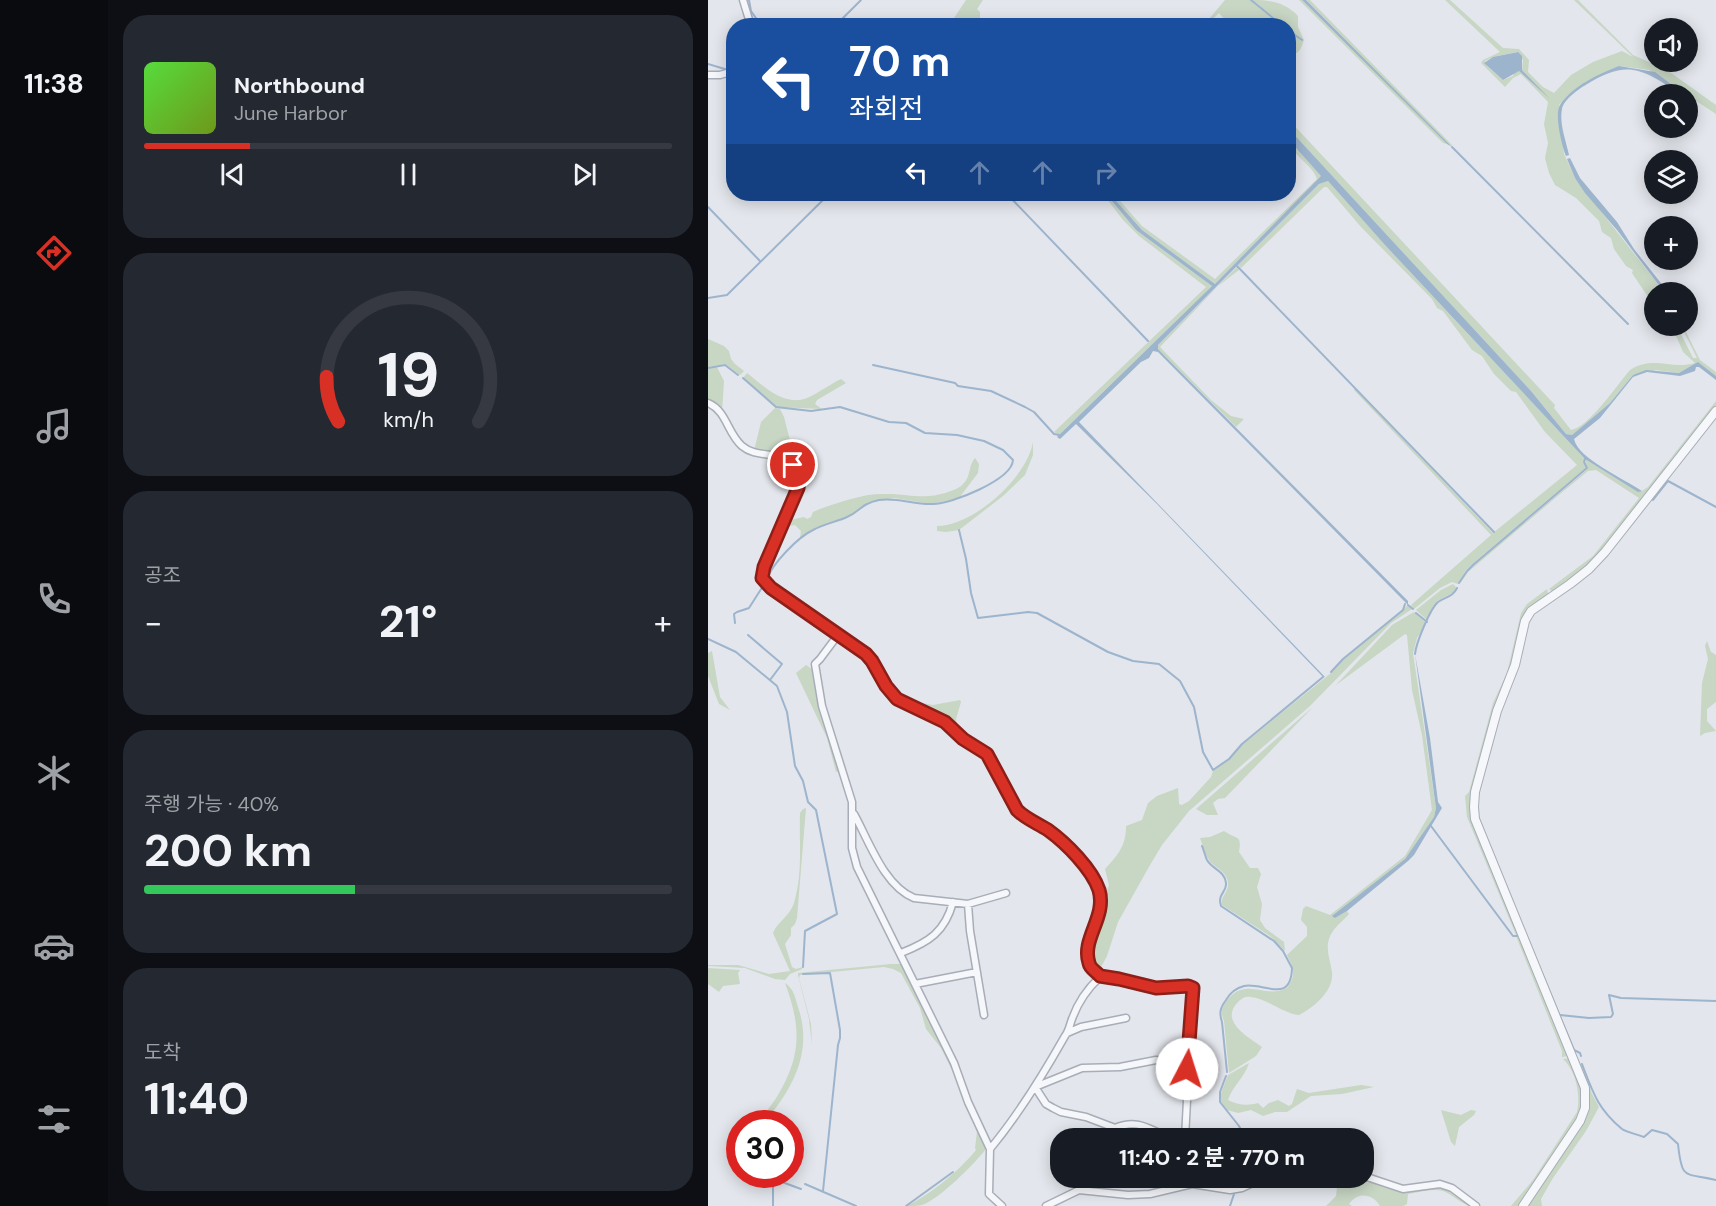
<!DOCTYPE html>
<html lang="ko">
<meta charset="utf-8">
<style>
body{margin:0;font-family:"DM Sans","Noto Sans KR",sans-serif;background:#242831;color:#f1f3f6;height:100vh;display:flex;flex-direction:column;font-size:22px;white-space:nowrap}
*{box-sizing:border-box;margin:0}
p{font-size:20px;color:#9ea1a6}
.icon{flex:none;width:33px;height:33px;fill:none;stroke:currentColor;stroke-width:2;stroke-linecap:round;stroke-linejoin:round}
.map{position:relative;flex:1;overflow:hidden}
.panel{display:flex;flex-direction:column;gap:15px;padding:15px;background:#0d0f14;width:600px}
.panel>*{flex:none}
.top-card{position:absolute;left:18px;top:18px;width:570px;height:183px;border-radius:24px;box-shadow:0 3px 15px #0003;background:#1a4fa0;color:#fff;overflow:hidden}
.fabs{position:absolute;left:936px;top:18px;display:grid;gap:12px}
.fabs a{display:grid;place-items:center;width:54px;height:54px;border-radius:50%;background:#171b24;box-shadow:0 3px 15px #0003;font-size:30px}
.speed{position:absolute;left:18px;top:1110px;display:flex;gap:12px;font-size:30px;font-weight:700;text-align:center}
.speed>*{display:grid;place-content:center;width:78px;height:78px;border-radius:50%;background:#171b24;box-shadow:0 3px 15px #0003;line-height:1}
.speed .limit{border:9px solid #d22;background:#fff;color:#111}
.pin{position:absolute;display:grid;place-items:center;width:51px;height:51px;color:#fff;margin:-26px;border:3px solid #fff;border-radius:50%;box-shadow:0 2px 6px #0007}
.me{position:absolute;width:66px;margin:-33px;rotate:5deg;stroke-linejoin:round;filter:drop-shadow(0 0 4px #0008)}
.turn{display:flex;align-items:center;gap:21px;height:126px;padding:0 24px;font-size:27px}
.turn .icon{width:78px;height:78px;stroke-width:2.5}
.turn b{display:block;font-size:42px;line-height:51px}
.lanes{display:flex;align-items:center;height:57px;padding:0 24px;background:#0003;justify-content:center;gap:30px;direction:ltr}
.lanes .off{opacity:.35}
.big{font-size:45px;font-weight:700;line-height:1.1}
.panel .widget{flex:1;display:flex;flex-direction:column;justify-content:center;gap:9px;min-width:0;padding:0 21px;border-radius:24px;background:#242831}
.panel .dial{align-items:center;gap:0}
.dial svg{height:156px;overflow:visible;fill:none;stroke:#363941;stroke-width:7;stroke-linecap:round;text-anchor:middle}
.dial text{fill:#f1f3f6;stroke:none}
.song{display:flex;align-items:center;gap:18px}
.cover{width:72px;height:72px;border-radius:9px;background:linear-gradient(135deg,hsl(110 70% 55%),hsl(80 70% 35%))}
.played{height:6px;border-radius:3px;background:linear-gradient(90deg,#d93025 20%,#363941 20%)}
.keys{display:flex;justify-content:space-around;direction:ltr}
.heat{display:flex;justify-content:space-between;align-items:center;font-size:33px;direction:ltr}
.charge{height:9px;border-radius:4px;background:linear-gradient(90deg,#34c759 40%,#363941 0)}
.trip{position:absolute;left:342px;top:1128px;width:324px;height:60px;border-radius:24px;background:#171b24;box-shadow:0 3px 15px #0003;font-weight:700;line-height:60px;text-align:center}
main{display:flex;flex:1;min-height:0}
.menu{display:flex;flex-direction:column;width:108px;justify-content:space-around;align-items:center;background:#090b0e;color:#9ea1a6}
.menu .icon{width:42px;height:42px}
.menu .active{color:#d93025}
.menu b{font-size:27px;color:#f1f3f6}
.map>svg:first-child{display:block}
.green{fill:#c8d6c4;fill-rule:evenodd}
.water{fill:#9db4cd}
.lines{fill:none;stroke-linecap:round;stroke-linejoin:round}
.stream{stroke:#9db4cd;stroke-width:2}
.minor-casing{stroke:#a8adb7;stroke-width:9}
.tertiary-casing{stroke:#a8adb7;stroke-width:10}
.minor{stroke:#f6f7fa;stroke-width:6}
.tertiary{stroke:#f6f7fa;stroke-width:8}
.route-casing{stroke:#8d1f18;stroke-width:15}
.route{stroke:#d93025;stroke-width:10}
</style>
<main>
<nav class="menu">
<b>11:38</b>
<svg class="icon active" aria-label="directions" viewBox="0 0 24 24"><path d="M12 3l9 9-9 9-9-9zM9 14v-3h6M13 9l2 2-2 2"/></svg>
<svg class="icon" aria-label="music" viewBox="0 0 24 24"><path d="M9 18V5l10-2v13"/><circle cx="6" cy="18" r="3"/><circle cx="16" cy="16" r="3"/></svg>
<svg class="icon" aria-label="phone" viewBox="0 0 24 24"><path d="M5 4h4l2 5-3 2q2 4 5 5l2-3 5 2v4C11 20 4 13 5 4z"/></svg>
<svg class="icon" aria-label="climate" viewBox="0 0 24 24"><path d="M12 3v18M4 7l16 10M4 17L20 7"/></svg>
<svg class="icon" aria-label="car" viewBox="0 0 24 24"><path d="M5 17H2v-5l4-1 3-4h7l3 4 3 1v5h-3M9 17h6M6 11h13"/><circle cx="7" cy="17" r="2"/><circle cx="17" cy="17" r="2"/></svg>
<svg class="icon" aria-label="filters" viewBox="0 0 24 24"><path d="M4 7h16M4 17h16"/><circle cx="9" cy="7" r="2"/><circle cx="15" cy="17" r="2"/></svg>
</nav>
<section class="panel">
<div class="widget">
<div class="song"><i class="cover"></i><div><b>Northbound</b><p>June Harbor</p></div></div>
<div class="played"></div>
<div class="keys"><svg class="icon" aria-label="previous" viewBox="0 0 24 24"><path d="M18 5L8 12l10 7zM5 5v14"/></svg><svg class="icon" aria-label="pause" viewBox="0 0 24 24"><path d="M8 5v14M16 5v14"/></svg><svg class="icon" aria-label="next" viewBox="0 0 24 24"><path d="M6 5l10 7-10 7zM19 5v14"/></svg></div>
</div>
<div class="widget dial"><svg viewBox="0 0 100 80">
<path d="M14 69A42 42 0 1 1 86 69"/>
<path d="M14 69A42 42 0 0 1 8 46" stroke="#d93025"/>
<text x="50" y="56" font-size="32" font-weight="700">19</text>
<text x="50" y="72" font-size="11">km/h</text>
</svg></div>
<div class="widget"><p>공조</p>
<div class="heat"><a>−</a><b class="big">21°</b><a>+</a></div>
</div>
<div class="widget"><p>주행 가능 · 40%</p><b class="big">200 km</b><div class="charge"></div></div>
<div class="widget"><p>도착</p><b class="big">11:40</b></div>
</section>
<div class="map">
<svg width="1008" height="1206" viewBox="0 0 1008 1206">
<rect width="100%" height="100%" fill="#e3e6ec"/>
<path class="green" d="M258,0H275L269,9L272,12V18L269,25H244L246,18Z
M517,0H542L574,25C553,25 525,32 511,13L499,25L495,26Z
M544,0C561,0 577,2 590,16V27L596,40C593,49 591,56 581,53V31L594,40L581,29L580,26L576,25Z
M591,0H594L739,144L735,143Z
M598,0H602L745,146L742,145Z
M737,0H742L795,48L811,49L821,60L820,72L835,87L846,93L863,75L885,62L914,51L925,57L866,0H870L925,55L959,70L1008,105V114L941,70L912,66L881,80L860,95L851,105L856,154L867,178L956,292H946V298L940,297L924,273L925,270L918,266L906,249L903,238L894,232L891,221L868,198L847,185L841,173L837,158L840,143L836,124L840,102L813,74L805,78L797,87L773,63L775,60L792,52ZM809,52L815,60L814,70L834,91L811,71L806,72L805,76L795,80L780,67L777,61L785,57Z
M581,120L847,405L846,408L863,430C881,427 909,385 922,370C946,355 963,370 987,363L975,352L964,326H969L985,358H989L975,330L978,332L992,360L1008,372V376L991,363L971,373L948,370L925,375L902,403L864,435L858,434L823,391L581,129Z
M581,140L614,176L507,284L434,230L402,194H406L434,226L507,279L609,179C605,165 581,153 581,140Z
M620,181L677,245L877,459L929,491H934L940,487L1008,401V409L940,496L881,566L845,592L841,589L885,556L931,498L888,470L880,471L852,494L760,572L751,585L759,571L767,564L880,469L877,460L875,462L878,468L771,558L758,570L750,584L744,582L732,588L706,609L703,605L783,535L646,390V388L785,533L869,465L837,432L808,392L803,391L786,374L774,356L764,350L735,311L729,308L724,299L653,227L619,187H616L533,268L530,265L611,184Z
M395,194H398L428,230L504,286L351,435L346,432L498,287L431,236L415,220Z
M529,267L531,270L510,286L452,347L503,400L523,416L536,419L528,427L450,349V345Z
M0,339L16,346L21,351L23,359L27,364L36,371L32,375L17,364L0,367Z
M9,367L16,381L14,412L0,402V368Z
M39,373C56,386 75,407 99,398C111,393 122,384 133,379L138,383L109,400L107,404L114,409L68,407L35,378Z
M67,408L72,409L76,417L89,468L87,465L46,451L53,422Z
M325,442V455L317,475L295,496L251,530L238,532L229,531V526C265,526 319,478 325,442Z
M54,456C80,460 89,462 88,491L54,567V586L49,581L50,570L81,499L80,481L76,471L70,464Z
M267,458L271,464L270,473L251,498L223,504L187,498L160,502L140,517L103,530L92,538L93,531L87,525L82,526L61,559L78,521L96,517L99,519L103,517L105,512L112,509C132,502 154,494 175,494C202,493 213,501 240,492C245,490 249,489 253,486C264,477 259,468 267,458Z
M745,584L748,587L746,592L729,601L719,620L708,610L733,590Z
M839,589L840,594L827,605L803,668L764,804L861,1056L854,1057V1051L808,936L810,935H808L759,817L757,796L761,792L785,703L799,673L813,613L819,604Z
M700,605L704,609L683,623L602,706L481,811L454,845L442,865L410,922L399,956L391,971L382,962V952L393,916L395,902L401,885L397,869C410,855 418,846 418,826L434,820L440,803L449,796L470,788L471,804L474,805L481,801L503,777L505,771L521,759L534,745L623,673L636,659Z
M706,612L718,623L709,638L705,653L728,808L726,817L697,859L627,918L639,911L641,914C636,920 629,925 625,931C615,945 622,958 624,972C626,991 606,1007 591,1015C574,1013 560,999 543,997C537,996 534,998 530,1002C511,1021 540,1037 554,1047L548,1056L521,1073L516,1021C513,1014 513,1010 517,1003C537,974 555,1000 579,988C589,975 585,967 579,955L599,936V927L593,920L595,909L598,906L622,915L697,856L724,810L714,735L704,690L699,635L697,634L628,685L684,625Z
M999,641L1003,652L1008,655V702L999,709V721L1008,731L997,733L992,736L994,683L1000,659L997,646Z
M4,651L12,697L22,710L11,704L0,676V653Z
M98,665L104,669L112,706L132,771L128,772L119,738L88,673Z
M192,699L225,705L252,700L253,702L248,719L250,733Z
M605,707L517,798L510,799L505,803L510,815H499L488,809Z
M98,808L89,918L87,924L83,928V935L77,944L84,967L88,969L95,967L94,969L82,974L77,980L67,979L37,968L0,966V965H30L61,974L82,971L65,933C70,921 82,916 86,903C95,873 91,843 92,813L95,809Z
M516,831C529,840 534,834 531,852L542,868H550L553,874L549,887L554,904L552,920L557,928L576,942L577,951L562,936L514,905C512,896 521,892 520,883C519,871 507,868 501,860C497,855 494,843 492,838L502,837Z
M183,964H193L197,967L236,1045L279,1148C266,1164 233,1198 214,1205C209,1206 204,1206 199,1206C223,1194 252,1170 268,1150L267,1148L269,1132L246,1074L233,1048L218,1029L212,1008L193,973L185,969L176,967L92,975L91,978L103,1024L104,1045L101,1019L90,975V973Z
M0,968L32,970L30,973L32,984L15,986L11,992L0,984Z
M77,983C86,989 87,997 90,1007C105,1050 86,1088 57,1121L53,1123H45C56,1116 63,1106 70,1095C94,1055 93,1026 77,983Z
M862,1058C869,1077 878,1094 872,1115L812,1206H803L825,1180L869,1112C873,1095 868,1071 855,1059Z
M541,1063C537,1077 525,1085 520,1100C529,1105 540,1106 550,1103L555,1108L561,1103L570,1100L581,1106L584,1104L589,1089L601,1093L653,1085L666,1087L634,1094L603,1096L579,1112H567L555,1116L543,1110L530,1113L519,1110L513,1102L512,1096L520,1075Z
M874,1063L884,1094L891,1107L878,1131L845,1178L833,1199L834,1206H817L878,1110L869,1067Z
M733,1110L753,1115L763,1110L768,1111L766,1115L751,1127L747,1146L743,1142Z
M656,1177L685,1188L731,1186L741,1189L766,1206C754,1206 746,1195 735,1191C723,1188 712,1192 700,1194L699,1204L695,1206H672C665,1194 650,1191 641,1204L644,1206H618L628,1196L630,1178Z"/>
<path class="water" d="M594,0H598L744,147L739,144Z
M810,52L814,56V70L842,99L811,71L795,80L776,63L785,57Z
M911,66L947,72L976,94H972C933,68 919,59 876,86C869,90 855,101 854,109C851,123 858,141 861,155L858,156C854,146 846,114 852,105C864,86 891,74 911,66Z
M581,129L823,391L858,434L864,435L902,403L925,375L938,370L971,373L990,362L1008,376V380L991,367H988L987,371L972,376L939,372L925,377L892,418L866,439C870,459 917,479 934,491L930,492L877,459L677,245L620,181L611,184L450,345V349L700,601V605L450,352L445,351L441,358L433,362L371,422L617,677H615L449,504L368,424L352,439L349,437L504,286L428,230L398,194H402L434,230L507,284L613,176L581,140Z
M862,158L872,178L909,222L926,249L960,292H956L909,230L877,193L867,178L859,159Z
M707,654L722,738L730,802L734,808L706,855L700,861L639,911L627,918L624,916L697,859L726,817L728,808Z"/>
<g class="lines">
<path class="stream" d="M41,0L43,11L52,24L70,26
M543,0L575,26
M132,21L136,26
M127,26L153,0
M580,30L594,40
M0,64L20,70
M25,75H26
M744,147L920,324
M299,194L440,341
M0,207L52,261
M529,266L786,532
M0,298L19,295L121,194
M165,365L247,383L250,386L283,391L317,407L326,412L346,434L351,435
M0,368L17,365L30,375
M35,378L68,407L103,411L132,407L181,422L198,423L217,433L249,435L276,441L295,450L305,460C304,480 243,504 225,504C206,505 190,497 171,500C152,504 153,511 139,517C128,522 116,524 105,530C90,537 64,564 59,579
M945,500L960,481L1008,507
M251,530L258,559L263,593L270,618L320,612L329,613L400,652L425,661L451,664L472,681L486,707L495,752L505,770L521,759L534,744L615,677
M751,583L759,571L766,564L879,468L876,462L877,459
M700,605L705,609
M708,613L719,622
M27,623L26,614L29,612L41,608L55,586
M40,635L74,664L62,680
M0,639L28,652L69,686L79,712L87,766L95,781L100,802L108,810L129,914L97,931L95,967
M707,654C708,643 722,609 730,602C737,597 745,597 749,588
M623,672L635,659L695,610L697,604
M723,826L805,936H809
M494,846C496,850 497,856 499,860C504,869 517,871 518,883C519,892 509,894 513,906L566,941L575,951L584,968C583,1005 555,982 536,986C528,988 522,993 518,1000C512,1008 511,1013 514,1022L519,1072
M818,935L866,1050L872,1053L873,1056
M95,974L122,973L132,1030V1038L130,1045L115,1191
M852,1015L881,1018L903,1017L905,1014L901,995L913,998L1008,1001
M874,1064C885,1093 890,1109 914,1129C918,1132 931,1135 936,1137L944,1130L959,1134L970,1144C974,1182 977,1172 1008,1180
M518,1076L512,1092V1102L531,1126L537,1138
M97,1184L148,1206
M528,1186L529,1178
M65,1206V1182H74L93,1189
M198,1206L245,1172
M522,1206L526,1194"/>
<defs>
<path id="minor" d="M35,0L43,26
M0,75H12L26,71
M0,403C19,411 19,433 34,446C48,458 68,451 82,462C89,467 92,478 90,487C89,496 84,504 80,513C70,532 61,552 54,573V578L58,583L158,654L164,661L178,686L189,699L237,722L255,739L279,754L309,810C318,819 329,823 340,830C358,843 384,869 391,890C399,917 373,940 380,963C382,969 389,972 392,977
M130,635L112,659L107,664L114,706L144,802V848L149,867L246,1063L260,1102L282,1149L281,1194L294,1206
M146,814C161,841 176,886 206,898L260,904L298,893
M260,904L262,931L276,1015
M193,953C221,942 237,932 245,902
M207,984L269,972
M359,1033L373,1027L418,1018
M463,1138C441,1130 431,1118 407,1128L378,1117L353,1112L345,1108L338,1104L327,1087L374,1068L412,1067L448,1060L466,1062L479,1066
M282,1149C311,1114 335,1075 357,1036C361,1031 362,1024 364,1019C370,1002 379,989 392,977L411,979L448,988L480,986L485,988L477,1138
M656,1176L695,1189L732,1184L744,1188L768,1206
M338,1206L371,1190L420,1195L442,1194L484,1184L522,1190L534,1188L556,1178"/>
<path id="tertiary" d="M815,1206L872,1121L877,1108V1088L767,819L766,807L767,792L789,711L807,665L817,621L823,611L862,584L881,569L897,552L1008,411"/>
</defs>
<use href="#minor" class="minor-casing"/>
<use href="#tertiary" class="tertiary-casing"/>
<use href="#minor" class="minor"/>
<use href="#tertiary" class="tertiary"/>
</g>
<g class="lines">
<defs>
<path id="route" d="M85,465L91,480L90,488L56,567L54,578L63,588L158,654L164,661L178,686L189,699L237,722L255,739L279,754L309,810C318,819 329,823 340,830C358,843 384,869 391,890C399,917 373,939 381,963C382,969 389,972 392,976L411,979L448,988L480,986L485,988L479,1069"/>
</defs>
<use href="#route" class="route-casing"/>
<use href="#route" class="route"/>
</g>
</svg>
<div class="fabs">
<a><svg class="icon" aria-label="sound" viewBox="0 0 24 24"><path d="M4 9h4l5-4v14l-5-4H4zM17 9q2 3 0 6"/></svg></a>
<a><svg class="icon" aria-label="search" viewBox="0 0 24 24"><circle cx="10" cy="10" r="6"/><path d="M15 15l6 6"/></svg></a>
<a><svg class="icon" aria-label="layers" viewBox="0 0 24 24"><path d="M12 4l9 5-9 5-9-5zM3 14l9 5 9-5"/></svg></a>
<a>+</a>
<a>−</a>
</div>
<div class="speed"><div class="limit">30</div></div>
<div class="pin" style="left:85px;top:465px;background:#d93025"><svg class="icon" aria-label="arrive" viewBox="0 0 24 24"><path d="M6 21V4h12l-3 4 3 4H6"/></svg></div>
<svg class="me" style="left:479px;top:1069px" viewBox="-20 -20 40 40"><circle r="19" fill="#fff"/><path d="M0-13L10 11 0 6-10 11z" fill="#d93025"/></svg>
<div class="trip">11:40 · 2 분 · 770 m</div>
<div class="top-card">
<div class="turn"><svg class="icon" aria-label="left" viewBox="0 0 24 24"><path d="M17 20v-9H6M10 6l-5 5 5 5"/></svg><div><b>70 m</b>좌회전</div></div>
<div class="lanes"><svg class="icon" aria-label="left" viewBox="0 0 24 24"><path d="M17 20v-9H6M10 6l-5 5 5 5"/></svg><svg class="icon off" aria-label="ahead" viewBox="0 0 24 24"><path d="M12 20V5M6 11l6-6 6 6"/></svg><svg class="icon off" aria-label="ahead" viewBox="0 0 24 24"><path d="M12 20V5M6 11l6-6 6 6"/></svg><svg class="icon off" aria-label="right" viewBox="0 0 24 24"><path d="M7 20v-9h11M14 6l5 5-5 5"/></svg></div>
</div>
</div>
</main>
